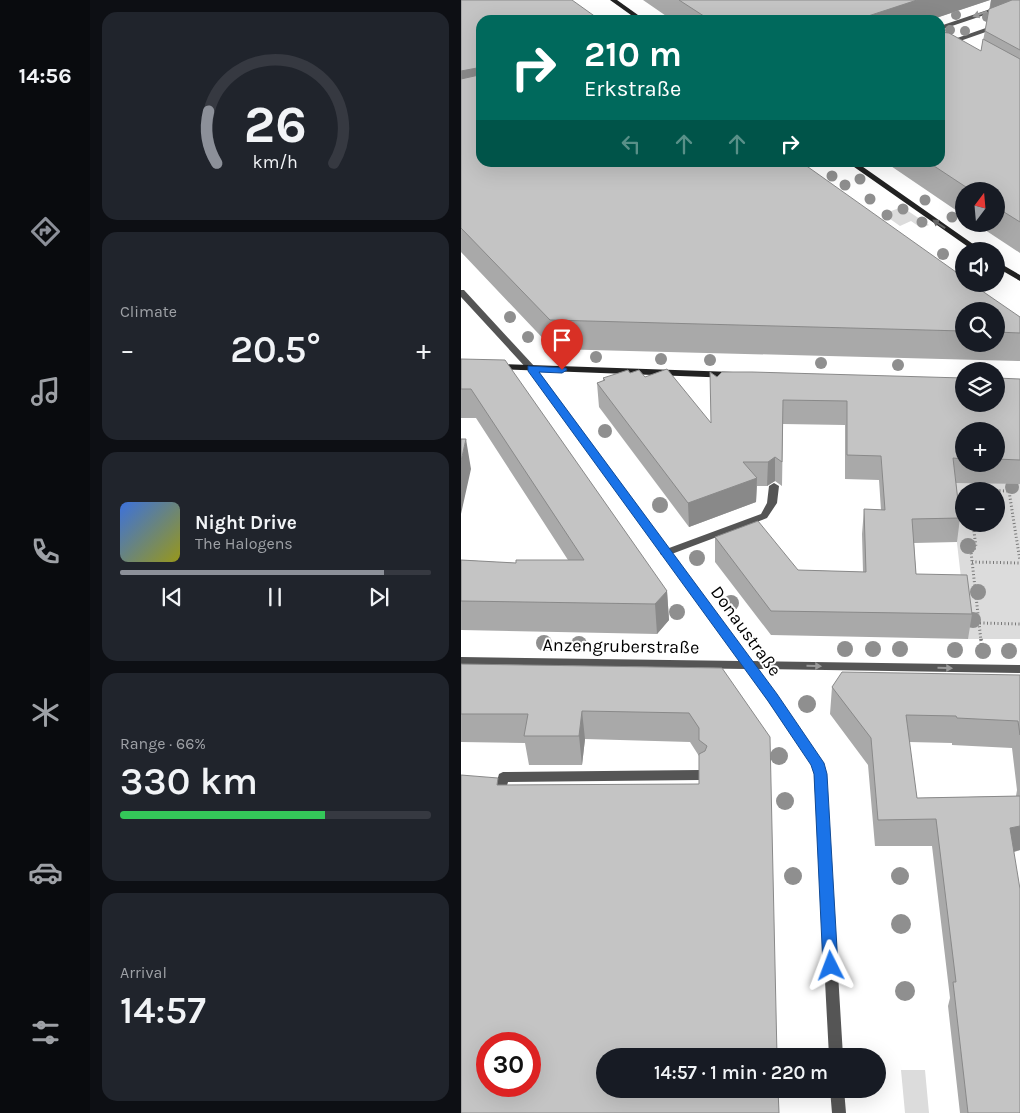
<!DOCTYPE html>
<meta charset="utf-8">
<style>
body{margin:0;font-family:Karla,sans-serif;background:#20242c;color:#f1f3f6;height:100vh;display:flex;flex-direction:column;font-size:19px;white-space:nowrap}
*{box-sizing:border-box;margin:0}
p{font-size:16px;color:#9ea1a6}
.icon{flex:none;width:28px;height:28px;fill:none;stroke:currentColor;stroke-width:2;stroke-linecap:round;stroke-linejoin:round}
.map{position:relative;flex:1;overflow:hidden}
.side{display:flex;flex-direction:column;gap:12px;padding:12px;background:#0d0f14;width:371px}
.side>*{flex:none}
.hud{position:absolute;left:15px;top:15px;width:469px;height:152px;border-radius:15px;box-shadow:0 5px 20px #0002;background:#00695c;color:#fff;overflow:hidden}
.needle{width:32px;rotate:16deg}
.buttons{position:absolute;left:494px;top:182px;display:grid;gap:10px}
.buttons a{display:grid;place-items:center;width:50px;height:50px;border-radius:50%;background:#171b24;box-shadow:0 5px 20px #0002;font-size:25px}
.speed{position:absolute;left:15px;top:1032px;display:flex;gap:10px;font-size:25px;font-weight:700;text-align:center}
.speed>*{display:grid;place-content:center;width:65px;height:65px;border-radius:50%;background:#171b24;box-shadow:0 5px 20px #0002;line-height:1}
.speed .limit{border:8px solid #d22;background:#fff;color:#111}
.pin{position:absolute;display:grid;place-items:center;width:42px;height:42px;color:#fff;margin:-51px -21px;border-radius:50% 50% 50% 0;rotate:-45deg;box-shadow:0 0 5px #0007}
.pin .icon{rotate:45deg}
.me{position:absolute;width:55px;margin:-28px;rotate:357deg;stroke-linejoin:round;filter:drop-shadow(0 0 4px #0008)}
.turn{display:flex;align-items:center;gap:18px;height:105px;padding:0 25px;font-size:22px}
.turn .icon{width:65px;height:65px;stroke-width:2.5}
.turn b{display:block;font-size:35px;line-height:42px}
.lanes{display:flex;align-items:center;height:48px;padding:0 25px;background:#0003;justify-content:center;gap:25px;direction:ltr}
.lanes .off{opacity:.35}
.big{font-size:38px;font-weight:600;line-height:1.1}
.side .tile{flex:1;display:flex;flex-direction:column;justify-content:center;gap:8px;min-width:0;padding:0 18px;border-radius:15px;background:#20242c}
.side .dial{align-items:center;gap:0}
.dial svg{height:130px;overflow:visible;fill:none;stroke:#363941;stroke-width:7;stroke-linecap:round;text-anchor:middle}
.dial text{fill:#f1f3f6;stroke:none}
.song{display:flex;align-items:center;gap:15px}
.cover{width:60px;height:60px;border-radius:8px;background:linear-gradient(135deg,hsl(220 70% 55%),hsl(60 70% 35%))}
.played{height:5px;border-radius:2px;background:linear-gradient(90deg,#8c9099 85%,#363941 85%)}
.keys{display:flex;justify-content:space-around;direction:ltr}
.heat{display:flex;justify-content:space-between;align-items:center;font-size:28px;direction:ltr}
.charge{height:8px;border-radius:4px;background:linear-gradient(90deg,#34c759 66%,#363941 0)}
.trip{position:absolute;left:135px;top:1048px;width:290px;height:50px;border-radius:25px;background:#171b24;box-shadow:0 5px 20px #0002;font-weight:600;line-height:50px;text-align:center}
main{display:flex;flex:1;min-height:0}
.tab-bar{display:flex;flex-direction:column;width:90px;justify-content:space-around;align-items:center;background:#090b0e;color:#9ea1a6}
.tab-bar .icon{width:35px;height:35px}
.tab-bar .selected{color:#8c9099}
.tab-bar b{font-size:22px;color:#f1f3f6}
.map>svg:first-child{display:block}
.green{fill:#dcdcdc;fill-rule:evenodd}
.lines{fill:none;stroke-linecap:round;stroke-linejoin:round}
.path-far1{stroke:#777;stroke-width:3;stroke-dasharray:1 2.5;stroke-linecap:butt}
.path{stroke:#777;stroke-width:4;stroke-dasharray:1 3;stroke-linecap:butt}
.lane{fill:#555;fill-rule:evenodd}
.street{fill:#555;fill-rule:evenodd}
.secondary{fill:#222;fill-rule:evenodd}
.tree{fill:#8f8f8f}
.wall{fill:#a9a9a9;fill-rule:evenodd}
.shaded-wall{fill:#898989}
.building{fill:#c4c4c4;stroke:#898989;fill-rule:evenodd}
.oneway{fill:#999}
.oneway2{fill:#646464}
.route{fill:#1a73e8;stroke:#114b97}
.labels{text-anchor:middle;stroke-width:4;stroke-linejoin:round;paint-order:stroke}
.street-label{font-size:18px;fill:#000;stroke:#fff}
</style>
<main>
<nav class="tab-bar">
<b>14:56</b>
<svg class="icon selected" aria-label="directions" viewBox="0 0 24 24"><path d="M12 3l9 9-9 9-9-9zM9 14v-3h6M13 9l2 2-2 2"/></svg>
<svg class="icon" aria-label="music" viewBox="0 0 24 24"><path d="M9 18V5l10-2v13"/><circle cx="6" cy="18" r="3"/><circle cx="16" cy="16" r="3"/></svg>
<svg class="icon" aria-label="phone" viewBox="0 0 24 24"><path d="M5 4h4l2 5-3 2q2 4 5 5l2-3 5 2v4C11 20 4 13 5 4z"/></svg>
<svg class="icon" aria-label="climate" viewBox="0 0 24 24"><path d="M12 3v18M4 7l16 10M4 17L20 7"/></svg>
<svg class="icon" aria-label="car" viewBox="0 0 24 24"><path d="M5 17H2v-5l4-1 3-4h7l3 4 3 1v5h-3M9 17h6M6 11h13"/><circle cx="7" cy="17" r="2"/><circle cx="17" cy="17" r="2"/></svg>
<svg class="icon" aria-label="filters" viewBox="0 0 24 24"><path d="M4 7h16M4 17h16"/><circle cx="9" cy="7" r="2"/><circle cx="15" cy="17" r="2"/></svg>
</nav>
<section class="side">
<div class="tile dial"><svg viewBox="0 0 100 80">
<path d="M14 69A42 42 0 1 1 86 69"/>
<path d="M14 69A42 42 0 0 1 9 37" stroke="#8c9099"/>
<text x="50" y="56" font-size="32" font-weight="700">26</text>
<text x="50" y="72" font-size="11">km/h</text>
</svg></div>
<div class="tile"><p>Climate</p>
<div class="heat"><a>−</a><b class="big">20.5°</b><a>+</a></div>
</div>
<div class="tile">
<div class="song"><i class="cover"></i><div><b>Night Drive</b><p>The Halogens</p></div></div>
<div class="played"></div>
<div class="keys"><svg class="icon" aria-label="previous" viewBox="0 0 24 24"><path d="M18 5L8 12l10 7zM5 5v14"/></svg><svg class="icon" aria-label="pause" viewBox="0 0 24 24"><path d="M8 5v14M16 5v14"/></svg><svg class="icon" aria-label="next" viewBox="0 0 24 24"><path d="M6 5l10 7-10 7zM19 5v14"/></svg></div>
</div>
<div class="tile"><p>Range · 66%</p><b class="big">330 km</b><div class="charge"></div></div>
<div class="tile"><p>Arrival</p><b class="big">14:57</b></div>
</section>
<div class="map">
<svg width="559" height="1113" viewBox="0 0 559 1113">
<rect width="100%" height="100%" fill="#fff"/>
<path class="green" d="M441,207L468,225L460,228L450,221L439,226L422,214Z
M489,482L559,484V639H507ZM502,491H535V524H502Z
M440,1070H464L468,1113H444Z"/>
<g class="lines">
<path class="path-far1" d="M502,498L501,490L548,491L559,561
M512,524L515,547L510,552L520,641
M511,562L559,563
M519,623L559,624"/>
<path class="path" d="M520,639L521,646"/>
<path class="lane" d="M313,483L318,486L316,503L306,518L208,555H200L199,553L200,551L300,514L306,503L308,486Z
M239,770L243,772L245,775L243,778L239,780L47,782L45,789C39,792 30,792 24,789L22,786L24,783L36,781L38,774L42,772Z"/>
<path class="street" d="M556,0H559V3L479,30V26Z
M559,16V20L479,48V44Z
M0,290H3L74,367L291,661L559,665V673L297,669L360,760L365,774L382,1056H368L353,774L351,764L285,669L0,665V657L279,661L68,371L0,297Z
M369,1089H383L385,1113H371Z"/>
<path class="secondary" d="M149,0H156L184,20H177Z
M386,162H395L522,251H513Z
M535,261L559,275V281L535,267Z
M36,364L272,372L276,375L272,378L33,369L32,367Z"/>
</g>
<g class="tree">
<circle cx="495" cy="15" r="5"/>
<circle cx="526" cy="17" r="5"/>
<circle cx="489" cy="30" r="5"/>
<circle cx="504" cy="31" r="5"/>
<circle cx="371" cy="176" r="5.5"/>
<circle cx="399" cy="179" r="5.5"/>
<circle cx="384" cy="185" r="5.5"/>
<circle cx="409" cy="199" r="5.5"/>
<circle cx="464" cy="200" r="5.5"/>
<circle cx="442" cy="209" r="5.5"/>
<circle cx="426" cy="215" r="5.5"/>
<circle cx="491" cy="217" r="5.5"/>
<circle cx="461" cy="222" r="5.5"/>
<circle cx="482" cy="254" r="6"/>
<circle cx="49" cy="317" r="6"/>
<circle cx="67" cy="337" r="6"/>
<circle cx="135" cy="357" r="6"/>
<circle cx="200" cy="359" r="6"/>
<circle cx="249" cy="360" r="6"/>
<circle cx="360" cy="363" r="6"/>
<circle cx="437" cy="365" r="6"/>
<circle cx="144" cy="431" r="7"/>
<circle cx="551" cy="487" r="7"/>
<circle cx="199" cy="505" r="8"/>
<circle cx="507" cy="546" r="8"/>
<circle cx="236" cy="558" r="8"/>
<circle cx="517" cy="592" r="8"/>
<circle cx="270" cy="603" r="8"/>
<circle cx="216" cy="612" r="8"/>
<circle cx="512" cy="620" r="8"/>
<circle cx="83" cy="643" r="8"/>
<circle cx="118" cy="644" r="8"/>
<circle cx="384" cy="649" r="8"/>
<circle cx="412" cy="649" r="8"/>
<circle cx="439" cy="649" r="8"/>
<circle cx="494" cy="650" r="8"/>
<circle cx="522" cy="651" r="8"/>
<circle cx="548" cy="651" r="8"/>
<circle cx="346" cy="704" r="9"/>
<circle cx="318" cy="756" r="9"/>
<circle cx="324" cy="801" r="9"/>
<circle cx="332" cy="876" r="9"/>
<circle cx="439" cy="876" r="9"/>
<circle cx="440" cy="924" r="10"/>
<circle cx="444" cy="991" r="10"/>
</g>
<path class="wall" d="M0,0L20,20L559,317V361L92,349L0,252ZM502,311H535V344H502Z
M182,0H529L469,20H211Z
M530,0H559V253L515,224H535V191H502V215L424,162H479L520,51Z
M0,359L206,591L208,620L196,634L0,630V560L55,563L107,560L15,418H0Z
M169,373L184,377L250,423L256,377L559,379V484L495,483L499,518L496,542L453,543L455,574L511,614L507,639L310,635L254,562V537L337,570L402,572L401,534L403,509L420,510L418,480L384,479V425L322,424L321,486L314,481L306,486H296L295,502L228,527L138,407L136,383L142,381V378ZM502,431H535V464H502Z
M0,664L261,668L316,1056L38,785L238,784V756L229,742L124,739L121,765H68L64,743L0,742Z
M559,675V850L553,852L559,1113H499L487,1006L489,998L471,846H414L407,765L369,714L371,687ZM448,742L491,743V745L551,748L556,790L555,796L456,798Z"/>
<path class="shaded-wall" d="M456,0H529L469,20H395Z
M530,0H559L527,25Z
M16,68L20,94L0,98V71Z
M5,439L10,469L0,514V461Z
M314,457V481L306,486L307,462Z
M296,478L295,502L228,527L227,503Z
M206,591L208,620L196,634L194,604Z
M121,711L124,739L121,765L118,736Z
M559,826V850L543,854L549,828Z"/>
<path class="building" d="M0,0H111L139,20H20V162H340L502,277V284H511L559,317V333L535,332V311H502V331L89,320L0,228V79L18,75V70L16,68L0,71Z
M218,0H456L395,20H249Z
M551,0H559V50L524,31L528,9Z
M479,32L488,33L520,51L522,39L559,59V222L535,207V191H511L467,162H479Z
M0,359L44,360L206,591L194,604L0,601V560L55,563V560H123L10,389H0Z
M206,369L250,423L249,372L256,377L261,372H291L502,378V404H535V378L559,379V460L535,459V431H502V459L492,458L499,518L451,519L455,574L506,575L511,614L310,611L254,537L297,521L337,570L405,572L403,509L424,510L420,456L386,455V401L322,400L321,462L314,457L307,462H282L296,478L227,503L136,383L144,380L142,378L167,370L169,373L178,370L184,377Z
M0,439H5L0,461Z
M0,664L261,668L309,737L316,1056H144V1089H317L318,1113H0V775L37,778L36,785L238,784V754L244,751L246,746L238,740V728L228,713L121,711L118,736H63L67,714H0ZM26,1044H69V1086H26Z
M381,672L559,675V735L557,721L496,718L495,716L445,715L456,798L559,796V826L549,828L559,889V1113H507L492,982H495L475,819L417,820L410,738L371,687Z"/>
<defs><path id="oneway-solid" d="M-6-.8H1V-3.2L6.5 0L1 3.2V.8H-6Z" transform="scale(1.25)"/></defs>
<g class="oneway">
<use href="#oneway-solid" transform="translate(519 14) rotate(161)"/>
<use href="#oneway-solid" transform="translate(353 666) rotate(1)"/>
<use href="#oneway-solid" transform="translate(484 668) rotate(1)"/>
</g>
<use class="oneway2" href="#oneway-solid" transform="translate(478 224) rotate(-146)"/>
<path class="route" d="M67,366L105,368L106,370L101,373L78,372L316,694L363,763L366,774L377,966L375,971L370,973L365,971L362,966L353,774L350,765L307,701L67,371Z"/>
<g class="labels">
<g class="street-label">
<text transform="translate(285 631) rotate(54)" y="6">Donaustraße</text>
<text transform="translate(160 646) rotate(1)" y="6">Anzengruberstraße</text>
</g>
</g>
</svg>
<div class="buttons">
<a><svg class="needle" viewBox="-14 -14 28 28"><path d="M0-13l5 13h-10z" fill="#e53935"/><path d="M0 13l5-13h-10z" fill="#9ea1a6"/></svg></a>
<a><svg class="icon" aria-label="sound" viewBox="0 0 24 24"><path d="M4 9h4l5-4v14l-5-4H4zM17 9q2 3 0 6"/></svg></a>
<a><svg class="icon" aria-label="search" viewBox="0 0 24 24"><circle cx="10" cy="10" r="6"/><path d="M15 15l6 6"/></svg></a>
<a><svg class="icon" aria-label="layers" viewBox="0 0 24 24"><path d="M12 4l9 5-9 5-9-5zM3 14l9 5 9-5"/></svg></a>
<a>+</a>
<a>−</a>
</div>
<div class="speed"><div class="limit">30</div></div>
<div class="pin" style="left:101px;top:370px;background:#d93025"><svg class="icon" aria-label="arrive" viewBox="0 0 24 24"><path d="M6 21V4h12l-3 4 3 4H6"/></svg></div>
<svg class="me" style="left:370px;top:966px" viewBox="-20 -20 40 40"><path d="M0-17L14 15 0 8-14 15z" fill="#1a73e8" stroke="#fff" stroke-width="4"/></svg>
<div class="trip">14:57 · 1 min · 220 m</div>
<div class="hud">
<div class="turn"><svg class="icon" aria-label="right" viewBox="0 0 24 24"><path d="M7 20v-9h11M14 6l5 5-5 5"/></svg><div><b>210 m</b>Erkstraße</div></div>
<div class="lanes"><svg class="icon off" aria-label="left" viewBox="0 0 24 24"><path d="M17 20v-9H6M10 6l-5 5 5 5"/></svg><svg class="icon off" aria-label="ahead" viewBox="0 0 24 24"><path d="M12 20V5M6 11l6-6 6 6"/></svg><svg class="icon off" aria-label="ahead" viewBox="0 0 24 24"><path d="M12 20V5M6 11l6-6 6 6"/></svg><svg class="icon" aria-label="right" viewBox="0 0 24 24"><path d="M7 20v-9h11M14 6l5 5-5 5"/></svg></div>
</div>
</div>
</main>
